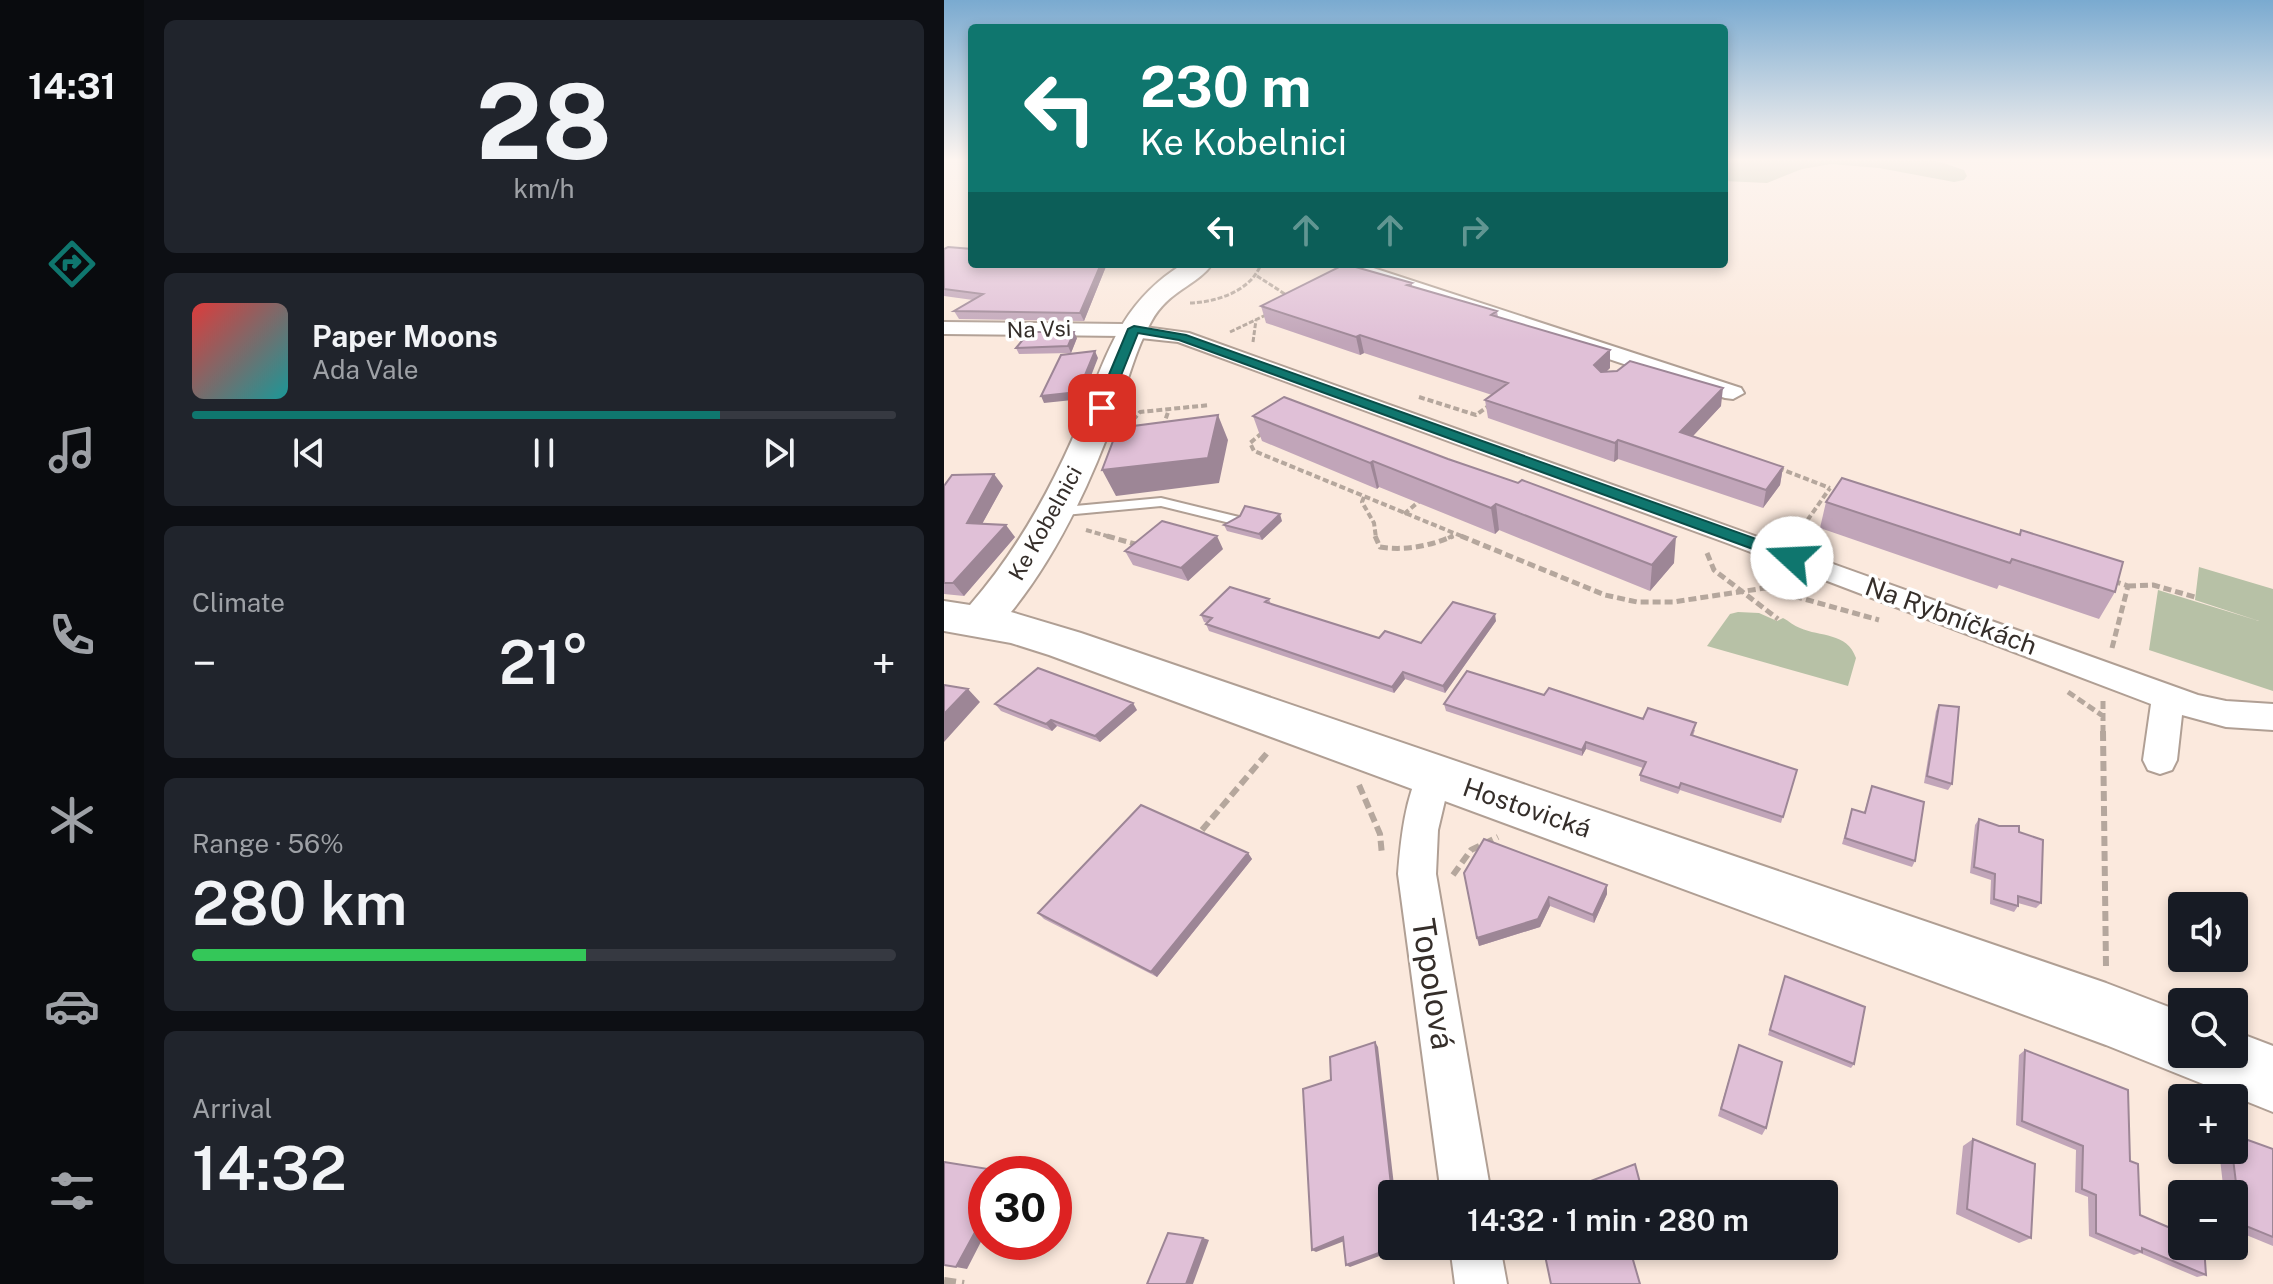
<!DOCTYPE html>
<meta charset="utf-8">
<style>
body{margin:0;font-family:"Public Sans",sans-serif;background:#20242c;color:#f1f3f6;height:100vh;display:flex;flex-direction:column;font-size:30px;white-space:nowrap}
*{box-sizing:border-box;margin:0}
p{font-size:26px;color:#9ea1a6}
.icon{flex:none;width:44px;height:44px;fill:none;stroke:currentColor;stroke-width:2;stroke-linecap:round;stroke-linejoin:round}
.map{position:relative;flex:1;overflow:hidden}
.drawer{display:flex;flex-direction:column;gap:20px;padding:20px;background:#0d0f14;width:800px}
.drawer>*{flex:none}
.top-card{position:absolute;left:24px;top:24px;width:760px;height:244px;border-radius:8px;box-shadow:0 4px 12px #0003;background:#0f766e;color:#fff;overflow:hidden}
.tools{position:absolute;left:1224px;top:892px;display:grid;gap:16px}
.tools a{display:grid;place-items:center;width:80px;height:80px;border-radius:8px;background:#171b24;box-shadow:0 4px 12px #0003;font-size:40px}
.speed{position:absolute;left:24px;top:1156px;display:flex;gap:16px;font-size:40px;font-weight:700;text-align:center}
.speed>*{display:grid;place-content:center;width:104px;height:104px;border-radius:50%;background:#171b24;box-shadow:0 4px 12px #0003;line-height:1}
.speed .limit{border:12px solid #d22;background:#fff;color:#111}
.pin{position:absolute;display:grid;place-items:center;width:68px;height:68px;color:#fff;margin:-34px;border-radius:16px;box-shadow:0 4px 12px #0006}
.me{position:absolute;width:88px;margin:-44px;rotate:290deg;stroke-linejoin:round;filter:drop-shadow(0 0 6px #0008)}
.turn{display:flex;align-items:center;gap:28px;height:168px;padding:0 40px;font-size:36px}
.turn .icon{width:104px;height:104px;stroke-width:2.5}
.turn b{display:block;font-size:56px;line-height:68px}
.lanes{display:flex;align-items:center;height:76px;padding:0 40px;background:#0003;justify-content:center;gap:40px;direction:ltr}
.lanes .off{opacity:.35}
.big{font-size:60px;font-weight:600;line-height:1.1}
.drawer .tile{flex:1;display:flex;flex-direction:column;justify-content:center;gap:12px;min-width:0;padding:0 28px;border-radius:12px;background:#20242c}
.drawer .dial{align-items:center;gap:0}
.dial b{font-size:104px;line-height:1}
.song{display:flex;align-items:center;gap:24px}
.cover{width:96px;height:96px;border-radius:12px;background:linear-gradient(135deg,hsl(0 70% 55%),hsl(180 70% 35%))}
.played{height:8px;border-radius:4px;background:linear-gradient(90deg,#0f766e 75%,#363941 75%)}
.keys{display:flex;justify-content:space-around;direction:ltr}
.heat{display:flex;justify-content:space-between;align-items:center;font-size:44px;direction:ltr}
.charge{height:12px;border-radius:6px;background:linear-gradient(90deg,#34c759 56%,#363941 0)}
.trip{position:absolute;left:434px;top:1180px;width:460px;height:80px;border-radius:8px;background:#171b24;box-shadow:0 4px 12px #0003;font-weight:600;line-height:80px;text-align:center}
main{display:flex;flex:1;min-height:0}
.dock{display:flex;flex-direction:column;width:144px;justify-content:space-around;align-items:center;background:#090b0e;color:#9ea1a6}
.dock .icon{width:56px;height:56px}
.dock .selected{color:#0f766e}
.dock b{font-size:36px;color:#f1f3f6}
.map>svg:first-child{display:block}
.green{fill:#b7c1a6}
.lines{fill:none;stroke-linecap:round;stroke-linejoin:round}
.lane-casing{stroke:#b09f94;stroke-width:4}
.street-casing{stroke:#b09f94;stroke-width:4}
.secondary-casing{stroke:#b09f94;stroke-width:4}
.path-far4{stroke:#b5a79d;stroke-width:3;stroke-dasharray:5 2;stroke-linecap:butt}
.path-far3{stroke:#b5a79d;stroke-width:4;stroke-dasharray:6 3;stroke-linecap:butt}
.path-far2{stroke:#b5a79d;stroke-width:5;stroke-dasharray:8 4;stroke-linecap:butt}
.path-far1{stroke:#b5a79d;stroke-width:6;stroke-dasharray:10 5;stroke-linecap:butt}
.path{stroke:#b5a79d;stroke-width:8;stroke-dasharray:12 6;stroke-linecap:butt}
.lane{fill:#fff;fill-rule:evenodd}
.street{fill:#fff;fill-rule:evenodd}
.secondary{fill:#fff;fill-rule:evenodd}
.wall{fill:#c1a5b9}
.shaded-wall{fill:#9d8696}
.building{fill:#e0c0d7;stroke:#9d8696;stroke-width:2}
.route{fill:#0f766e;stroke:#0a4d48;stroke-width:2}
.labels{text-anchor:middle;stroke-width:7;stroke-linejoin:round;paint-order:stroke}
.far-street-label{font-size:22px;fill:#352e2a;stroke:#fff}
.street-label{font-size:26px;fill:#352e2a;stroke:#fff}
.near-street-label{font-size:32px;fill:#352e2a;stroke:#fff}
</style>
<main>
<nav class="dock">
<b>14:31</b>
<svg class="icon selected" aria-label="directions" viewBox="0 0 24 24"><path d="M12 3l9 9-9 9-9-9zM9 14v-3h6M13 9l2 2-2 2"/></svg>
<svg class="icon" aria-label="music" viewBox="0 0 24 24"><path d="M9 18V5l10-2v13"/><circle cx="6" cy="18" r="3"/><circle cx="16" cy="16" r="3"/></svg>
<svg class="icon" aria-label="phone" viewBox="0 0 24 24"><path d="M5 4h4l2 5-3 2q2 4 5 5l2-3 5 2v4C11 20 4 13 5 4z"/></svg>
<svg class="icon" aria-label="climate" viewBox="0 0 24 24"><path d="M12 3v18M4 7l16 10M4 17L20 7"/></svg>
<svg class="icon" aria-label="car" viewBox="0 0 24 24"><path d="M5 17H2v-5l4-1 3-4h7l3 4 3 1v5h-3M9 17h6M6 11h13"/><circle cx="7" cy="17" r="2"/><circle cx="17" cy="17" r="2"/></svg>
<svg class="icon" aria-label="filters" viewBox="0 0 24 24"><path d="M4 7h16M4 17h16"/><circle cx="9" cy="7" r="2"/><circle cx="15" cy="17" r="2"/></svg>
</nav>
<section class="drawer">
<div class="tile dial"><b>28</b><p>km/h</p></div>
<div class="tile">
<div class="song"><i class="cover"></i><div><b>Paper Moons</b><p>Ada Vale</p></div></div>
<div class="played"></div>
<div class="keys"><svg class="icon" aria-label="previous" viewBox="0 0 24 24"><path d="M18 5L8 12l10 7zM5 5v14"/></svg><svg class="icon" aria-label="pause" viewBox="0 0 24 24"><path d="M8 5v14M16 5v14"/></svg><svg class="icon" aria-label="next" viewBox="0 0 24 24"><path d="M6 5l10 7-10 7zM19 5v14"/></svg></div>
</div>
<div class="tile"><p>Climate</p>
<div class="heat"><a>−</a><b class="big">21°</b><a>+</a></div>
</div>
<div class="tile"><p>Range · 56%</p><b class="big">280 km</b><div class="charge"></div></div>
<div class="tile"><p>Arrival</p><b class="big">14:32</b></div>
</section>
<div class="map">
<svg width="1329" height="1284" viewBox="0 0 1329 1284">
<rect width="100%" height="100%" fill="#fbe9dd"/>
<path class="green" d="M780,160L993,161L1020,170L1023,176L1020,180L1010,182L935,168L887,164L858,169L823,183L780,181Z
M1255,567L1329,589V691L1205,650L1214,590L1315,621L1251,600Z
M794,612L815,613L833,621L839,618C845,621 850,626 856,628C876,637 903,632 912,658L904,686L763,646L786,614Z"/>
<g class="lines">
<defs>
<path id="lane" d="M217,498L295,517L297,520L290,524L217,506L110,516L103,512L110,508Z"/>
<path id="street" d="M392,264H417L797,388L800,393L789,399L781,398L394,268Z
M0,322L178,324L245,333L1254,695L1282,701L1329,704V730L1282,727L1238,715L1233,760L1228,770L1216,774L1204,770L1199,760L1207,704L783,543L234,342L178,336L0,334Z
M490,760L502,765L507,775L494,830L492,874L547,1194H497L454,874C457,837 461,798 478,765Z
M506,1246H556L563,1284H511Z"/>
<path id="secondary" d="M239,264H268C253,286 224,290 207,322C191,350 184,382 172,413C147,482 114,554 67,612L137,633L1162,983L1238,1012V1054H1290V1031L1329,1046V1112L1162,1045L105,655L67,643L0,631V601L26,605C69,556 101,500 128,440C160,369 168,308 239,264Z"/>
</defs>
<use href="#lane" class="lane-casing"/>
<use href="#street" class="street-casing"/>
<use href="#secondary" class="secondary-casing"/>
<path class="path-far4" d="M313,276L344,296
M246,303C273,302 307,291 317,264
M286,332L324,314
M309,342L312,320"/>
<path class="path-far3" d="M475,397L532,415L547,404
M189,420L196,412L266,405
M219,427L225,409
M318,433L306,443L310,451L522,538
M834,468L886,488
M420,497L418,502L430,523L432,538
M460,514L478,499
M142,530L170,538
M853,535L886,488
M504,538L511,535"/>
<path class="path-far2" d="M163,536L191,544
M431,536L436,547C461,551 486,546 509,536
M517,536L661,595L693,602H729L821,588L935,620
M763,553L770,570L834,619
M1184,586L1209,585L1251,597
M1168,648L1184,586L1169,581
M1124,692L1159,716
M1159,701V733"/>
<path class="path-far1" d="M1159,731L1162,967
M415,785L436,834L438,855
M258,830L324,752
M509,875L527,850L554,837"/>
<path class="path" d="M0,1281L20,1284"/>
<use href="#lane" class="lane"/>
<use href="#street" class="street"/>
<use href="#secondary" class="secondary"/>
</g>
<path class="wall" d="M0,249L163,264L140,321L15,319L10,311L29,300L0,296Z
M468,283V287L553,311L554,317L666,368L662,372L777,406L748,437L839,467L836,485L819,508L674,459L670,462L544,418L541,400L548,395L420,353L416,355L322,323L317,306Z
M133,338L127,353L75,354L72,348Z
M309,416L730,563L706,591L555,530L551,534L435,487L433,489L318,441Z
M898,478L1171,592L1155,619L1055,585L1053,589L876,528L882,502Z
M0,486H59L38,524L71,537L20,596L0,594Z
M338,521L318,540L283,531L280,525Z
M279,549L244,581L189,565L181,551Z
M325,599L327,604L435,638L477,643L552,621L501,693L461,679L450,693L265,631L262,624L264,623L260,622L257,615Z
M600,695L751,730L749,736L853,770L837,823L736,790L734,794L696,781V775L699,768L642,749L638,756L502,711L500,704Z
M51,704L193,710L156,742L113,726L108,731L57,711Z
M995,705L1008,784L1004,790L980,783L992,711Z
M928,786L971,861L968,867L898,844L908,809L920,813Z
M1035,819L1075,832L1097,903L1092,908L1074,903V906L1070,912L1046,904L1047,880L1026,873L1031,825Z
M304,853L308,859L213,977L100,919L94,913Z
M520,873L663,894L650,923L606,906L596,927L535,946Z
M841,976L910,1064L907,1068L824,1035Z
M795,1045L822,1128L818,1135L774,1116Z
M1081,1050L1186,1161L1196,1215L1262,1275L1253,1277L1196,1253L1190,1255L1145,1236L1144,1197L1131,1192L1132,1150L1072,1125L1075,1055Z
M1029,1139L1087,1238L1075,1243L1012,1214L1019,1146Z
M1329,1149V1246L1290,1230V1194H1280L1275,1150Z"/>
<path class="shaded-wall" d="M157,264H163L140,321L136,313Z
M130,332L133,338L127,353L124,346Z
M416,335L420,353L416,355L412,337Z
M666,350V368L650,383V365Z
M151,351L154,358L138,399L100,403L97,396Z
M779,388L777,406L735,451L736,432Z
M274,415L284,440L275,483L172,496L158,470Z
M674,440V459L670,462L671,443Z
M429,461L435,487L433,489L426,463Z
M839,467L836,485L819,508L822,490Z
M50,474L59,486L32,535L23,523Z
M552,504L555,530L551,534L547,508Z
M336,514L338,521L318,540L315,534Z
M62,525L71,537L20,596L9,583Z
M273,536L279,549L244,581L237,568Z
M732,537L730,563L706,591L708,565Z
M551,614L552,621L501,693L499,686Z
M459,672L461,679L450,693L448,687Z
M24,689L36,702L0,742V714Z
M189,703L193,710L156,742L151,736Z
M107,720L113,726L108,731L102,724Z
M642,742V749L638,756V750Z
M304,853L308,859L213,977L207,972Z
M663,885V894L650,923L649,915Z
M605,897L606,906L596,927L535,946L533,938Z
M431,1042L434,1047L451,1194H448Z
M42,1212V1232L23,1269L12,1267Z
M399,1237L403,1240L372,1252L368,1250Z
M259,1238L265,1240L249,1284H242Z
M454,1246H457V1248L406,1267L402,1265Z"/>
<path class="building" d="M4,247L28,249V264H157L136,313L10,311L39,294L0,289V249Z
M401,264L468,283L463,285L553,311L547,315L666,350L650,365L657,372L673,371L686,361L779,388L736,432L839,467L822,490L674,440L671,443L541,400L564,383L416,335L412,337L317,306Z
M85,332H130L124,346L72,348Z
M151,351L134,392L97,396L117,355Z
M340,397L504,459L574,483L578,480L732,537L708,565L552,504L547,508L429,461L426,463L309,416Z
M274,415L264,458L158,470L174,428Z
M50,474L23,523L62,525L9,583H0V486L8,475Z
M898,478L1076,535L1077,530L1179,562L1171,592L1068,559L1066,563L882,502Z
M301,506L336,514L315,534L280,525L296,516Z
M218,521L273,536L237,568L181,551Z
M286,587L325,599L321,602L435,638L441,631L477,643L509,602L551,614L499,686L459,672L448,687L262,624L268,618L257,615Z
M94,668L189,703L151,736L107,720L102,724L51,704Z
M523,671L600,695L605,688L699,719L704,708L752,723L747,735L853,770L839,817L737,783L735,788L696,775L702,762L642,742L638,750L500,704Z
M0,685L24,689L0,714Z
M995,705L1015,707L1008,784L983,776Z
M928,786L980,802L971,861L901,838L908,809L921,813Z
M197,805L304,853L207,972L94,913Z
M1035,819L1055,826H1075V832L1099,840L1097,903L1074,896V906L1050,899L1051,874L1030,867Z
M540,839L663,885L649,915L605,897L594,919L533,938L520,873Z
M841,976L921,1007L910,1064L826,1030Z
M431,1042L448,1194V1246H454L402,1265L399,1237L368,1250L359,1089L387,1080L386,1057Z
M795,1045L838,1062L822,1128L777,1109Z
M1081,1050L1184,1090L1186,1161L1194,1164L1196,1215L1238,1233V1246H1260L1262,1275L1198,1248V1252L1152,1233V1195L1138,1189L1139,1146L1078,1121Z
M1290,1135L1329,1149V1237L1297,1224L1288,1150H1290Z
M1029,1139L1091,1164L1087,1238L1023,1209Z
M0,1162L63,1172V1174H42V1212L12,1267L0,1265Z
M691,1164L699,1194H613Z
M224,1233L259,1238L242,1284H203Z
M599,1246H685L696,1284H607Z"/>
<linearGradient id="sky" x2="0" y2="1"><stop stop-color="#7aaad0"/><stop offset="0.47" stop-color="#fdf5f0"/><stop offset="1" stop-color="#fdf5f0" stop-opacity="0"/></linearGradient>
<rect width="1329" height="340" fill="url(#sky)"/>
<path class="route" d="M190,326L242,335L854,554L856,558L854,561H842L235,340L194,333L164,408L153,411L151,408L184,329Z"/>
<g class="labels">
<g class="far-street-label">
<text transform="translate(95 329) rotate(-2)" y="8">Na Vsi</text>
<text transform="translate(101 523) rotate(-61)" y="8">Ke Kobelnici</text>
</g>
<g class="street-label">
<text transform="translate(1007 616) rotate(20)" y="9">Na Rybníčkách</text>
<text transform="translate(583 808) rotate(19)" y="9">Hostovická</text>
</g>
<g class="near-street-label">
<text transform="translate(489 984) rotate(81)" y="11">Topolová</text>
</g>
</g>
</svg>
<div class="tools">
<a><svg class="icon" aria-label="sound" viewBox="0 0 24 24"><path d="M4 9h4l5-4v14l-5-4H4zM17 9q2 3 0 6"/></svg></a>
<a><svg class="icon" aria-label="search" viewBox="0 0 24 24"><circle cx="10" cy="10" r="6"/><path d="M15 15l6 6"/></svg></a>
<a>+</a>
<a>−</a>
</div>
<div class="speed"><div class="limit">30</div></div>
<div class="pin" style="left:158px;top:408px;background:#d93025"><svg class="icon" aria-label="arrive" viewBox="0 0 24 24"><path d="M6 21V4h12l-3 4 3 4H6"/></svg></div>
<svg class="me" style="left:848px;top:558px" viewBox="-20 -20 40 40"><circle r="19" fill="#fff"/><path d="M0-13L10 11 0 6-10 11z" fill="#0f766e"/></svg>
<div class="trip">14:32 · 1 min · 280 m</div>
<div class="top-card">
<div class="turn"><svg class="icon" aria-label="left" viewBox="0 0 24 24"><path d="M17 20v-9H6M10 6l-5 5 5 5"/></svg><div><b>230 m</b>Ke Kobelnici</div></div>
<div class="lanes"><svg class="icon" aria-label="left" viewBox="0 0 24 24"><path d="M17 20v-9H6M10 6l-5 5 5 5"/></svg><svg class="icon off" aria-label="ahead" viewBox="0 0 24 24"><path d="M12 20V5M6 11l6-6 6 6"/></svg><svg class="icon off" aria-label="ahead" viewBox="0 0 24 24"><path d="M12 20V5M6 11l6-6 6 6"/></svg><svg class="icon off" aria-label="right" viewBox="0 0 24 24"><path d="M7 20v-9h11M14 6l5 5-5 5"/></svg></div>
</div>
</div>
</main>
